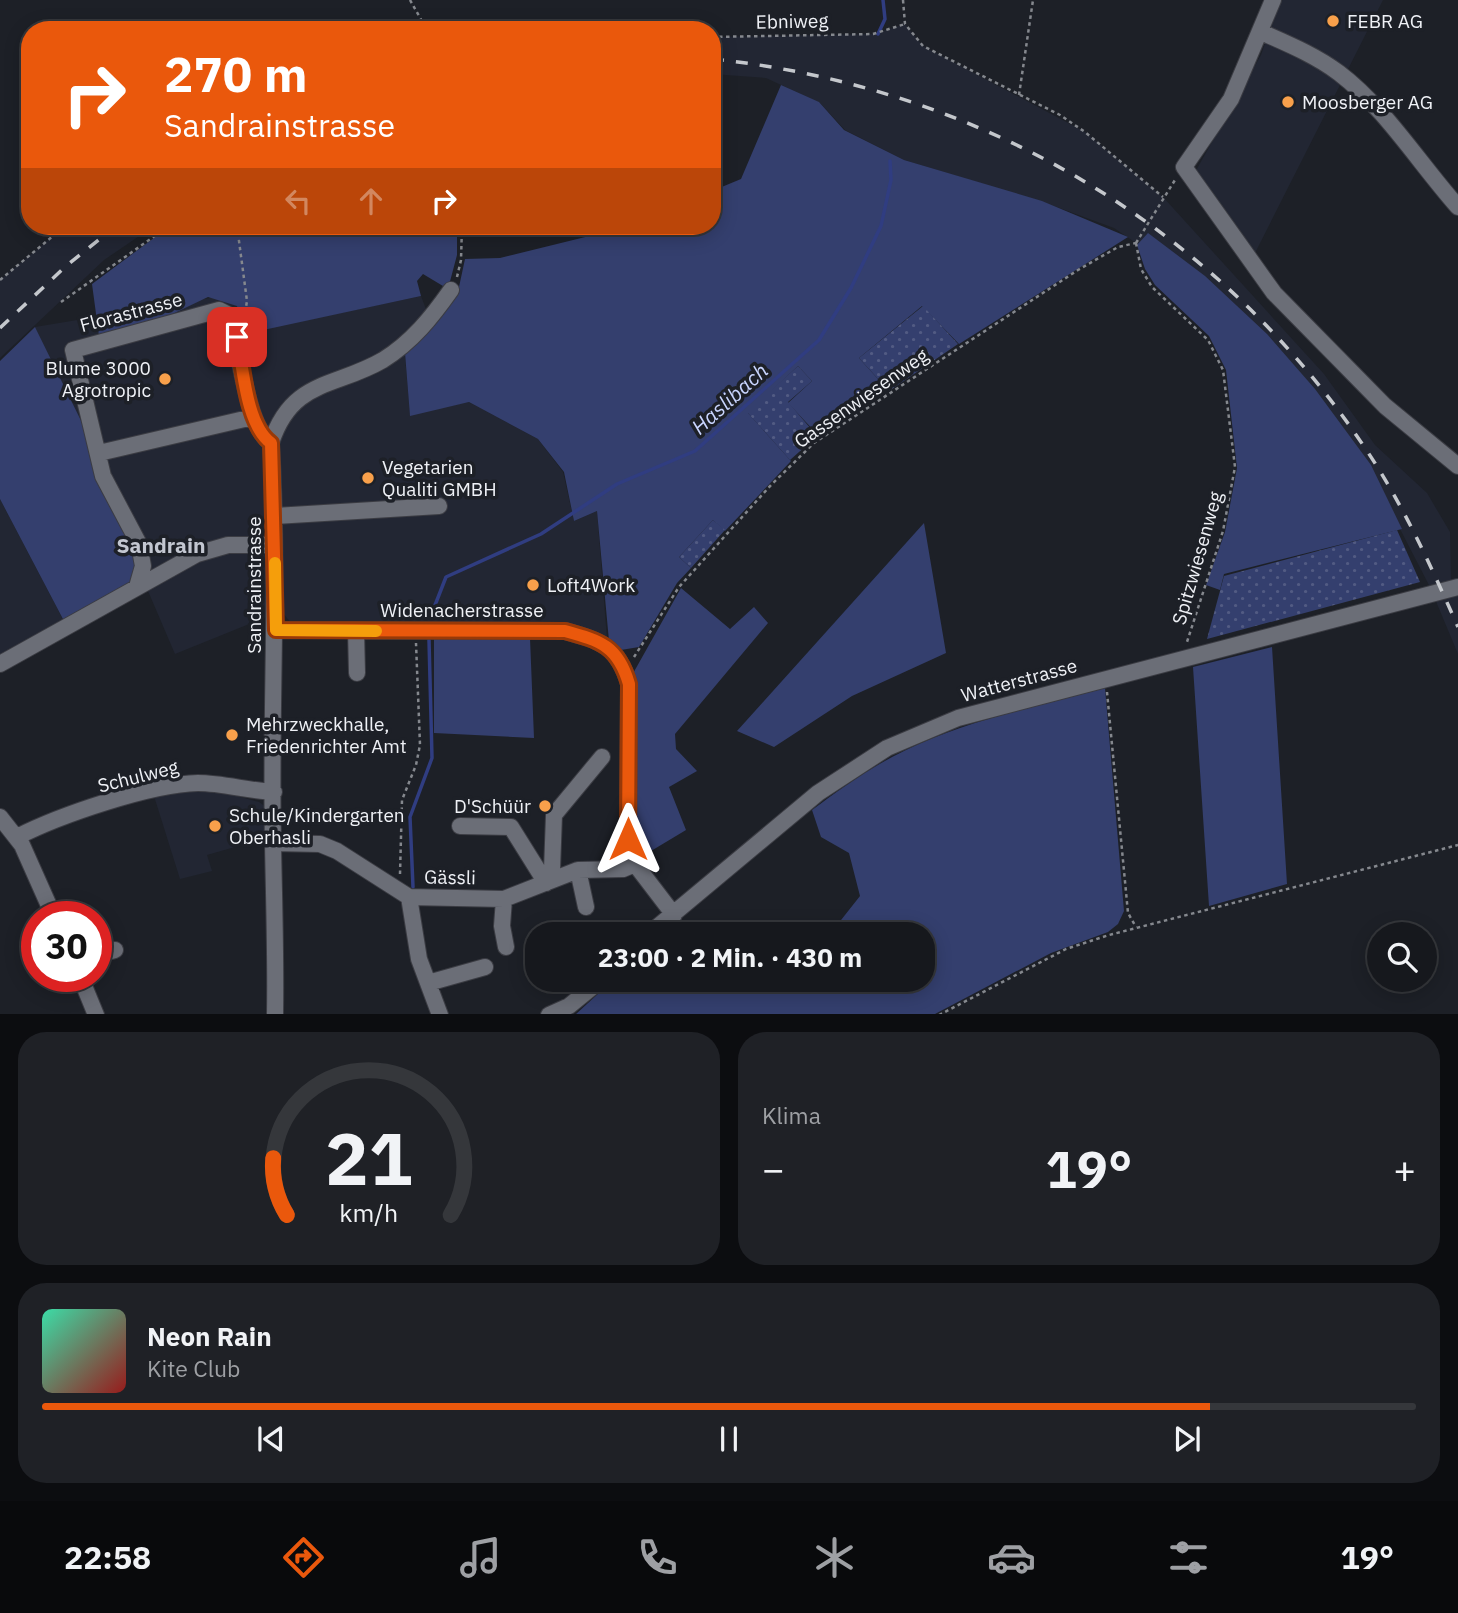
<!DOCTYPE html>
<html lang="de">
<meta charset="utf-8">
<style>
body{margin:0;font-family:"IBM Plex Sans",sans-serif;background:#1f2126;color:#f1f3f6;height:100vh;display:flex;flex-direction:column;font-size:26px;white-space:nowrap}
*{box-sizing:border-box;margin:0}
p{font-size:23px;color:#9ea0a4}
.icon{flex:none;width:38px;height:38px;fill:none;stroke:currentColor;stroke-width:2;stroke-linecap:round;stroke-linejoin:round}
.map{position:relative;height:1014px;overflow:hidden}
.details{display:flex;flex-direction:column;gap:18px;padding:18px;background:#0c0d10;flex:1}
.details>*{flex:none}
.guide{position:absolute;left:21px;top:21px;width:700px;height:214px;border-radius:28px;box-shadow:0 4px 18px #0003,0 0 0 2px #35373b;background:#ea580c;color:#fff;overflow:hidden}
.fabs{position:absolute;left:1367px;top:922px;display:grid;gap:14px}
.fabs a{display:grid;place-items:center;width:70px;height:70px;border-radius:50%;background:#16181d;box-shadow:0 4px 18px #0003,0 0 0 2px #35373b;font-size:35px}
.speed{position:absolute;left:21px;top:901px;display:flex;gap:14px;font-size:35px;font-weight:700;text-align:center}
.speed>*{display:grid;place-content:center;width:91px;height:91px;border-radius:50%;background:#16181d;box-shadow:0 4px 18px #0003,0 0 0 2px #35373b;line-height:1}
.speed .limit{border:10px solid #d22;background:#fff;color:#111}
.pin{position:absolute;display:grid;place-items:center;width:60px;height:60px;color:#fff;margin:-30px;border-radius:14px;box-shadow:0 4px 10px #0006}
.me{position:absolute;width:77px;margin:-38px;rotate:0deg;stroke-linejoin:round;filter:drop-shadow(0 0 5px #0008)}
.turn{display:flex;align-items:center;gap:24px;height:147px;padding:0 28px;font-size:32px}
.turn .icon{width:91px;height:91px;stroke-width:2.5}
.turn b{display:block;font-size:49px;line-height:60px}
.lanes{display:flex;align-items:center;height:66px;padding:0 28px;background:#0003;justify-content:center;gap:35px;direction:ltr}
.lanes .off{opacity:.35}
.big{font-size:52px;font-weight:700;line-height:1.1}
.details .card{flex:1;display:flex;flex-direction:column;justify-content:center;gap:10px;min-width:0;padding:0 24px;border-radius:28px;background:#1f2126}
.details .dial{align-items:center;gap:0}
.dial svg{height:182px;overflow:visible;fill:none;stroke:#35373b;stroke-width:7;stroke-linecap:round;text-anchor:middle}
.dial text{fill:#f1f3f6;stroke:none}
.song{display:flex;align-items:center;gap:21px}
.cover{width:84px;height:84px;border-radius:10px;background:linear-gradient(135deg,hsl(160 70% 55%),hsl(0 70% 35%))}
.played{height:7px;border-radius:4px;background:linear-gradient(90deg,#ea580c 85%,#35373b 85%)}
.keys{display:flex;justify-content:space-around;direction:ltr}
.heat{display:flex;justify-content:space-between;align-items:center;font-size:38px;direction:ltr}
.details .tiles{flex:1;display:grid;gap:18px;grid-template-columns:1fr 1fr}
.card:last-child{grid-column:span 2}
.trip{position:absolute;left:525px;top:922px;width:410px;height:70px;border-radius:28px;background:#16181d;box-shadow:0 4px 18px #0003,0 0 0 2px #35373b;font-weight:700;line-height:70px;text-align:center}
.dock{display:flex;height:112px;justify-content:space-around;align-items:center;background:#090a0c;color:#9ea0a4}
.dock .icon{width:49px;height:49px}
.dock .current{color:#ea580c}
.dock b{font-size:32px;color:#f1f3f6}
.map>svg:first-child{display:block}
.built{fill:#222633}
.grass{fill:#343f6e}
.garden{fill:url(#garden-dots)}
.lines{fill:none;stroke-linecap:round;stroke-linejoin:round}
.stream{stroke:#303d81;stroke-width:3.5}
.minor-casing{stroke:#3b3c43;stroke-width:18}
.path{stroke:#85888e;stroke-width:2.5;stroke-dasharray:3.5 3.5;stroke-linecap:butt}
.minor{stroke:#6b6e77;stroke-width:16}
.rail{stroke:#c4c7cc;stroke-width:3.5;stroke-dasharray:12 12;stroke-linecap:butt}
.route-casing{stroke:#983908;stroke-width:18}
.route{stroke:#ea580c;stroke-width:12}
.slow{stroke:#f59e0b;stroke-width:12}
.poi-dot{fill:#f8a04b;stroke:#1d2027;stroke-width:2.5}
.labels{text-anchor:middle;stroke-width:7;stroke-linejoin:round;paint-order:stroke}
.street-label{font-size:19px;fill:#eff1f6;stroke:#1d2027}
.poi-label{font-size:19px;fill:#eff1f6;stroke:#1d2027;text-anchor:start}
.water-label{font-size:21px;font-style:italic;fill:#c9d5fe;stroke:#1d2027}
.neighbourhood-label{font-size:21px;font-weight:bold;fill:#c3c7d1;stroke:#1d2027}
</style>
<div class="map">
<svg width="1458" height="1015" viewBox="0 0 1458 1015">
<defs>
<pattern id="garden-dots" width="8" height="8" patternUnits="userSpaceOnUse" patternTransform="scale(1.75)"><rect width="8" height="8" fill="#343f6e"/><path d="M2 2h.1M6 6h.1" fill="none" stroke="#525b83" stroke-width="1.8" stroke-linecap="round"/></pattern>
</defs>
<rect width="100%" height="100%" fill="#1d2027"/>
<path class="built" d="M1280,0H1383L1255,253L1194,174L1261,55Z
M905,24L923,46L1085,132L1163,197L1324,374L1375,445L1427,493L1450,532L1451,580L1458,579V654L1430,587L1369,469L1173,273L1136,243L1114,228L1043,202L904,160L845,130L820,103L766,78L712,74V37L873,34Z
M65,226H154L104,260L0,358V280Z
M234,294L245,333L421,296L427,312L403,334L410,414L469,402L538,439L563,472L574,521L597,511L607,639L577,626L293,625L281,611L175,654L35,327Z
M0,499L64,621L0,659Z
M183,790L219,791L259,802L266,807L267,838L207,855L212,871L180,879L154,796Z"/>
<path class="grass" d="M781,85L819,102L844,130L904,160L1042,201L1128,237L959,344L922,306L859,358L888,390L818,435L788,403L812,381L798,366L748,413L791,461L725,531L713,520L679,557L691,568L677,583L639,647L621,650L609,641L597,511L574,521L564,472L538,439L469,402L410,416L405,353L423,336L459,287L465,259L500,258L630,226H712V191L741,179Z
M170,226H457V255L448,289L423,274L417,281L421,296L245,334L237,306L208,297L164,318L99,336L92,284Z
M1148,233L1205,276L1267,334L1315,389L1371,465L1402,529L1224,574L1220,590L1206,585L1225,532L1237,468L1226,370L1209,336L1155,285L1145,269L1137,245Z
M35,327L89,437L136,549V565L130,587L64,621L0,499V361Z
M924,523L946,653L852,696L774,747L737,731Z
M681,588L730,629L754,607L768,623L675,734L676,749L697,771L669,787L686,830L641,857L633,837L631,677Z
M434,638H530L534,738L434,733Z
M1272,647L1287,884L1209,906L1193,667Z
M1105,688L1124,911L1118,924L1108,932L1051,953L935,1014L575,1015L613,980H922V934H830L860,896L849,853L821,837L812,810C842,788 872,766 906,750C968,720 1038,706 1105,688Z
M720,925L727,934H667L672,930Z"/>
<path class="garden" d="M923,306L958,344L889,391L859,358Z
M798,366L812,381L788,402L817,436L790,460L747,412Z
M713,520L725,530L691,568L679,557Z
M1397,530L1420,582L1207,639L1224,576Z"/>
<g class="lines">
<path class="stream" d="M878,34L885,19L883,0
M430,618L446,577L541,534L617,484L695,451L819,340L851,288L881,226L891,180L890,161
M413,887L410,817L432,758L429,640"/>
<defs>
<path id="minor" d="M1273,0L1231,99L1184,167L1274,293L1385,406L1458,466
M1261,32C1288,44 1315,55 1339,73C1385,108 1419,163 1458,207
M99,453L253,417
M275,516L439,506
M137,587L143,566L139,544L103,476L73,350L219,310L227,314C241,347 245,425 271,443
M276,630L565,631C601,641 618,646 629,684L628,839L635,864L674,915
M356,631L357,673
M0,664L197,554L228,545H274
M0,817L22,845L54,917
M460,826L511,827L546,883
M17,837C60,815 151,784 198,783C223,783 249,791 274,792
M273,843L320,844L337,851L409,897L504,899L578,870L623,869L635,864
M578,870L586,907
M555,879L552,870L554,815L602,757
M409,897L419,959L440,1015
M504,899L502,926L506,947
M649,934L818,793L887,748L958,718L1458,587
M96,955L115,950
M80,976L96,1015
M428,983L485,967
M275,1015C276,957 274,901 273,844C270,710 279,577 271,443C292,379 335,388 383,360C412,342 432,317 451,290
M549,1015L569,1006L601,980"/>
</defs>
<use href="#minor" class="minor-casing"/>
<path class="path" d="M410,0L427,30
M903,0L905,24L923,46L1060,115L1085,132L1163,197
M712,37L873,34L905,24
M1019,95L1033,0
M237,226L247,301L244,319
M1136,243L1141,269L1152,287L1208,340L1223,370L1235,467L1223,531L1186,645
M1136,243L1175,180
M457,277L461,260L462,226
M0,280L65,226
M61,302L169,226
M634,657L679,587L771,485L814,443L1078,270L1118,247L1136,243
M1107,692L1128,913L1136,927
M400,874L402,800L416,765L420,745L416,643
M939,1015L1066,949L1109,935L1458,845"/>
<use href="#minor" class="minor"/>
<path class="rail" d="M712,59C976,86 1214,224 1363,445C1402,502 1430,564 1458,627
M0,328L66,266L116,226"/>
</g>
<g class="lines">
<defs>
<path id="route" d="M237,337C243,367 246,425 271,443L276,630L565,631C601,641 618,646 629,684L628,839"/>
</defs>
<use href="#route" class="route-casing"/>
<use href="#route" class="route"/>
<path class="slow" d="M275,563L276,630L376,631"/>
</g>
<g class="poi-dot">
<circle cx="1333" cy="21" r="7"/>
<circle cx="1288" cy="102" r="7"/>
<circle cx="165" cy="379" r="7"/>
<circle cx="368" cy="478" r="7"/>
<circle cx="533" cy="585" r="7"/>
<circle cx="232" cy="735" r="7"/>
<circle cx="545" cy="806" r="7"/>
<circle cx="215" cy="826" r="7"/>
</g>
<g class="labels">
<g class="street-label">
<text transform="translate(792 21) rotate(-1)" y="7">Ebniweg</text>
<text transform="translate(131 312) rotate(-15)" y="7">Florastrasse</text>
<text transform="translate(861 398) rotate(-35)" y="7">Gassenwiesenweg</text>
<text transform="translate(1197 558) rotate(-74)" y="7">Spitzwiesenweg</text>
<text transform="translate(254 585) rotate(-90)" y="7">Sandrainstrasse</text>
<text x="462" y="617">Widenacherstrasse</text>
<text transform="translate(1019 680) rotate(-15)" y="7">Watterstrasse</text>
<text transform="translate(138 776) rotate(-14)" y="7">Schulweg</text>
<text transform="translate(450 877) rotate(1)" y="7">Gässli</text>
</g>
<g class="poi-label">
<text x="1347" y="28">FEBR AG</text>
<text x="1302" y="109">Moosberger AG</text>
<text x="151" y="375" text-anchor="end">Blume 3000<tspan x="151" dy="22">Agrotropic</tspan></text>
<text x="382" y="474">Vegetarien<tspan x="382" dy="22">Qualiti GMBH</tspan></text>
<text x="547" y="592">Loft4Work</text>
<text x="246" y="731">Mehrzweckhalle,<tspan x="246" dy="22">Friedenrichter Amt</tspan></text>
<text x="531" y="813" text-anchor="end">D'Schüür</text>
<text x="229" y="822">Schule/Kindergarten<tspan x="229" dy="22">Oberhasli</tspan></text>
</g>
<g class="water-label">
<text transform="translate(730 399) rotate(-42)" y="7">Haslibach</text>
</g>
<g class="neighbourhood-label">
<text x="161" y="553">Sandrain</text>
</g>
</g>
</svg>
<div class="fabs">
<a><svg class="icon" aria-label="search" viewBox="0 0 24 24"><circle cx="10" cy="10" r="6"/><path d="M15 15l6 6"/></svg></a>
</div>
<div class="speed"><div class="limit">30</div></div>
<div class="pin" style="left:237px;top:337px;background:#d93025"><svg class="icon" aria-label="arrive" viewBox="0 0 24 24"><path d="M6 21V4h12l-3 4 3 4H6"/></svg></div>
<svg class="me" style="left:628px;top:839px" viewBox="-20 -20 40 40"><path d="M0-17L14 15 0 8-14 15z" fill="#ea580c" stroke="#fff" stroke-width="4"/></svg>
<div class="trip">23:00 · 2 Min. · 430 m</div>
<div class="guide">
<div class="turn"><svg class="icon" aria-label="right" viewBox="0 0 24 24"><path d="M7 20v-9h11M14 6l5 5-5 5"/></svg><div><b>270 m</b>Sandrainstrasse</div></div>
<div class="lanes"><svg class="icon off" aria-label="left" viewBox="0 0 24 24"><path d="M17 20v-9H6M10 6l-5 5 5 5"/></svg><svg class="icon off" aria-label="ahead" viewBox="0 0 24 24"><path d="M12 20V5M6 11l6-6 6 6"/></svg><svg class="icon" aria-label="right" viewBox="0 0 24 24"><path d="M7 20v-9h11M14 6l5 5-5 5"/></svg></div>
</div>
</div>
<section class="details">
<div class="tiles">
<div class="card dial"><svg viewBox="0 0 100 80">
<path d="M14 69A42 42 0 1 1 86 69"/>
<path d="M14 69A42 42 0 0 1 8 44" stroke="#ea580c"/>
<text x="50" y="56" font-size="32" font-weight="700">21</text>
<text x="50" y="72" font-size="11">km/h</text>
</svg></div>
<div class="card"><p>Klima</p>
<div class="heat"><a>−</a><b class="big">19°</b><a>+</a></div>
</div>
<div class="card">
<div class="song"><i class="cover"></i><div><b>Neon Rain</b><p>Kite Club</p></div></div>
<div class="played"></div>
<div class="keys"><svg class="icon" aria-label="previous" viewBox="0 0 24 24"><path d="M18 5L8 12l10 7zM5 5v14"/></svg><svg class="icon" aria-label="pause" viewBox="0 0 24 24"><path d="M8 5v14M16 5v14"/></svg><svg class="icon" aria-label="next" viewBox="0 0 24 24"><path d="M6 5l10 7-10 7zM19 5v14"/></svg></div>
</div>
</div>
</section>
<nav class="dock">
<b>22:58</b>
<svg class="icon current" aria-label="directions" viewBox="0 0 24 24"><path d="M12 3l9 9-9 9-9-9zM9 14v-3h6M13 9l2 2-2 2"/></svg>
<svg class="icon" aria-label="music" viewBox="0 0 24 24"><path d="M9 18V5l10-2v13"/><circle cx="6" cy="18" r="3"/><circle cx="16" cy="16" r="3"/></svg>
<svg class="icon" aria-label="phone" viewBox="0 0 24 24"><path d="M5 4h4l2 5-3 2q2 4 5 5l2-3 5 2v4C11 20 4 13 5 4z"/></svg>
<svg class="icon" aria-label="climate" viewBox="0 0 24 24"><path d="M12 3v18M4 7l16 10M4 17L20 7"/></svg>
<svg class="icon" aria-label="car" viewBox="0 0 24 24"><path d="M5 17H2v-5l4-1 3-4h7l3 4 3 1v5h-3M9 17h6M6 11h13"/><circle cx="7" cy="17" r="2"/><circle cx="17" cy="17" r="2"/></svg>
<svg class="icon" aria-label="filters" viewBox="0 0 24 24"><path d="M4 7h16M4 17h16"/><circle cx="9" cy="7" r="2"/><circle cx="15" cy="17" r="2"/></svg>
<b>19°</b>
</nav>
